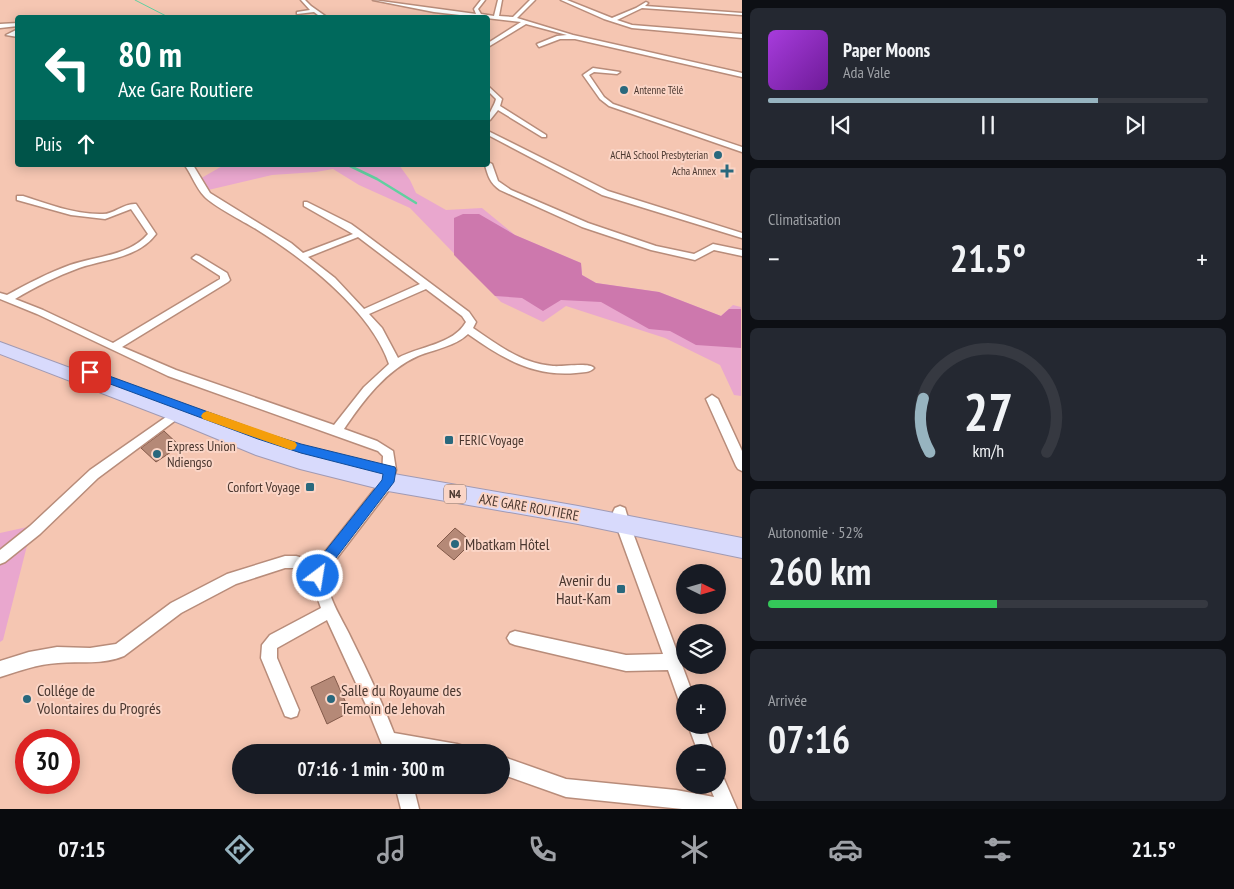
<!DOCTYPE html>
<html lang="fr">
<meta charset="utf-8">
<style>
body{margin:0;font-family:"PT Sans Narrow",sans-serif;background:#242831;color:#f1f3f6;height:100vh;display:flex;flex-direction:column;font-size:19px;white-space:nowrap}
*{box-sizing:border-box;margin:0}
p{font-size:16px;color:#9ea1a6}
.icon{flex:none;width:28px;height:28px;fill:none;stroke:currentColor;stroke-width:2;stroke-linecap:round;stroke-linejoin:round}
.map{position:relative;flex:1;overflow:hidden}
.side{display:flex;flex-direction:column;gap:8px;padding:8px;background:#0d0f14;width:492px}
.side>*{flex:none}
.guide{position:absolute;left:15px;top:15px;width:475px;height:152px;border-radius:5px;box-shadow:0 2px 12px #0003;background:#00695c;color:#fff;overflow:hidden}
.needle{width:32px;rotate:95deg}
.fabs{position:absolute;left:676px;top:564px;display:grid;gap:10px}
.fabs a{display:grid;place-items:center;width:50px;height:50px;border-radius:50%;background:#171b24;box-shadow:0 2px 12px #0003;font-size:25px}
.speed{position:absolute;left:15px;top:729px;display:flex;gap:10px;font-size:25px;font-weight:700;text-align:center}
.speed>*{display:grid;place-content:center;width:65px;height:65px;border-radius:50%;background:#171b24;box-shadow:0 2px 12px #0003;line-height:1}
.speed .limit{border:8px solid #d22;background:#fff;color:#111}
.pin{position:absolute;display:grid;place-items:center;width:42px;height:42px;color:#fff;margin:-21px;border-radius:10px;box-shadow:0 2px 8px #0006}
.me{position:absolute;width:55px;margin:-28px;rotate:31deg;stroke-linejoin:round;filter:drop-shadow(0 0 4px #0008)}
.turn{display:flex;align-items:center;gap:18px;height:105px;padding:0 20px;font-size:22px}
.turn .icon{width:65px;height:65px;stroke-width:2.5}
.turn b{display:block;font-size:35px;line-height:42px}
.then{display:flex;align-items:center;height:48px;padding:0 20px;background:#0003;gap:10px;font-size:19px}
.big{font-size:38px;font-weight:700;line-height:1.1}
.side .tile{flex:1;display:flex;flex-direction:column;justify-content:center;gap:8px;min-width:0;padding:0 18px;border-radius:8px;background:#242831}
.side .dial{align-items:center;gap:0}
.dial svg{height:130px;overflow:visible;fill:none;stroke:#363941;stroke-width:7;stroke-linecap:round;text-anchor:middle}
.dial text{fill:#f1f3f6;stroke:none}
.song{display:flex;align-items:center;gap:15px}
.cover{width:60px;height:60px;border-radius:8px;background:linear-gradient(135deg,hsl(280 70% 55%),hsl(280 70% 35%))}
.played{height:5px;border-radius:2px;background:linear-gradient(90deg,#97b4c0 75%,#363941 75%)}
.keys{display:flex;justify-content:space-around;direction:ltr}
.heat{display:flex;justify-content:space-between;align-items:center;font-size:28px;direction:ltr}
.charge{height:8px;border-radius:4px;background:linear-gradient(90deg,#34c759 52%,#363941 0)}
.trip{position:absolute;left:232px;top:744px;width:278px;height:50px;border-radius:25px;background:#171b24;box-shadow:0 2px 12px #0003;font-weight:700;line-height:50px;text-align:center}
.tab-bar{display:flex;height:80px;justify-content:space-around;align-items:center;background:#090b0e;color:#9ea1a6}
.tab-bar .icon{width:35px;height:35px}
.tab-bar .active{color:#97b4c0}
.tab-bar b{font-size:22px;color:#f1f3f6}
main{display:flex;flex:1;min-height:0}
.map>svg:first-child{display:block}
.green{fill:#e9a7ce}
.forest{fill:#cd78ad}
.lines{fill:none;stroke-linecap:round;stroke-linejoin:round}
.stream-far1{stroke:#61d0a0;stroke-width:1}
.stream{stroke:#61d0a0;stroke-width:2.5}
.building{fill:#b58977;stroke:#835a4a}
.minor-casing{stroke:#b88c7a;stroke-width:3}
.trunk-casing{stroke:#a09ab4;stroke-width:2}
.minor{fill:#fff;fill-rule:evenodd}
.trunk{fill:#d8dafc;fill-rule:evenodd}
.route{fill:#1a73e8;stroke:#114b97}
.slow{fill:#f59e0b}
.poi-dot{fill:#29687d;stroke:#fbd5c6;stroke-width:2}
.labels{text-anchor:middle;stroke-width:4;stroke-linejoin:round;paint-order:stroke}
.far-poi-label{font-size:11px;fill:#4a372f;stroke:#fbd5c6;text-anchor:end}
.shield{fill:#fbd5c6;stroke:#7f665c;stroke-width:1}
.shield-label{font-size:12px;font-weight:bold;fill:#4a372f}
.poi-label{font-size:14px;fill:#4a372f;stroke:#fbd5c6;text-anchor:start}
.street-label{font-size:14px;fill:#4a372f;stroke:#fbd5c6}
.near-poi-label{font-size:16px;fill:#4a372f;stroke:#fbd5c6;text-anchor:start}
</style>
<main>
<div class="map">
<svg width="742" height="809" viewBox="0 0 742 809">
<rect width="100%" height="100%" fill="#f5c6b2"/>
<path class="green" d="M224,165H399L410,180L416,193L446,210L482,208L515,235L581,263L582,275L596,283L659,292L721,316L733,305L741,307V396L734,395L720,365L665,338L566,306L543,322L501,302L410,208L359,185L333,169L316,172L272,175L204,191L198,180Z
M32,526L3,640L0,642V533Z"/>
<path class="forest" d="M463,214H479L515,235L581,263L582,275L596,283L659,292L721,316L729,309H741V348L696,345L670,331L649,329L601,302L561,300L543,311L522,298L495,296L454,255V218Z"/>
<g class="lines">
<path class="stream-far1" d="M135,0L170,18"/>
<path class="stream" d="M348,165L377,179L416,203"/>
</g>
<path class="building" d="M164,431L180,446L156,462L141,448Z
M455,528L472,542L454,560L437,546Z
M334,676L350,712L327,724L311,687Z"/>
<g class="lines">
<defs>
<path id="minor" d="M301,0H305L311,6L328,18H322L314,12L297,14V12L310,10Z
M373,0L476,14L474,9L481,0H485L478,9L481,14L494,16L498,0H502L499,16L513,17L530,0H535L517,18L573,35L742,73V77L575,39H560L539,47L537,44L557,36L567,35L526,24L488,47V43L521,22L434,12Z
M561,0H567L612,18L636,8L646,2L648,3L645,6L742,13V15L642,8L617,20L632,25L742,34V38L632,28L604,19Z
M18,23V26L0,28V24Z
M18,29L16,33H18V37L6,35Z
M593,68L620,72L617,74L594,72L589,75L604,97L613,104L742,147V152L609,106L600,99L583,75Z
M488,86L502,99L500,106L546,135V137H542L498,110L490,120L488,121C488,113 494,107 496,99L488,91Z
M488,131L608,191L742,233V238L602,195L488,135Z
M488,162L492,164L498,181L511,190L588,223L656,246L694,254L713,244L742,250V256L714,250L695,260L651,250L582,227L500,190C490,183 488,176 485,165H488Z
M189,165H193L210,193L291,243L303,253L353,234L304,206V202H307L351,224L362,232L469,312L476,322L473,328C498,345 522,364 553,366C563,367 589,362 594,368C590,373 583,372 576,373C533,377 502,358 468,334C454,347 435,349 418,356C386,370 363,401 344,429L377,441L393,451L396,470L392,486L327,571C325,597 343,619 353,642C368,672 382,702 394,733L457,744L463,746L465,752H411L401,751V752H385L366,705L327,620L277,648V658L299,710L297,716L291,718L285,716L261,658L262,645L270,635L321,608L314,588L313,573L296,568H285L236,584L181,613L124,656C103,665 80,661 58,663C38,664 19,671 0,677V661L29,652L57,647L90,648L116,644L171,603L227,574L285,556H296L317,562L382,480L383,456L378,451L168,376L37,314L0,299V293L7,295C27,284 48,273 70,265C96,256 129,256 148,234L131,209L105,219L71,215L17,200V196H23C48,204 76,215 103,214C114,214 124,203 136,204L156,234C138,258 106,259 79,268C57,276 35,287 15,299L43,310L113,343L220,279V276L192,258L196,255L199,256L227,273L230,280L228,282L122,347L176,370L334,425L364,387L389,364C371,310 303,258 256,229C243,221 213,206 204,196C197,189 192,176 186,167ZM358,237L420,284L364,309L335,278L308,257ZM426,289L462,316L466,322C453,345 419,346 398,358L382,328L369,314Z
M712,395L718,399L742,451V471L738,469L736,466L706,399Z
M176,410L180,411L182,414L180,417L98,478L40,534L5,562L0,564V550L30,526L90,470Z
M620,506L625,508L630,525L692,692H685V703L679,701L668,670L626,671L515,645L510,643L507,638L510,633L515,631L626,655L663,654L616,525L613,512L615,508Z
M688,725H704L714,752H698Z
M501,756L566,779L676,790L714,797L709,785H718V776L724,779L737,809H682L566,797L501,774Z
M395,785H413L419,809H401Z"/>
<path id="trunk" d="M0,342L300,453L388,473L578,506L742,538V558L578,524L388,491L300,469L256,455L169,419L0,354Z"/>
</defs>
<use href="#minor" class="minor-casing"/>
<use href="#trunk" class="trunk-casing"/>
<use href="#minor" class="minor"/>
<use href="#trunk" class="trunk"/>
</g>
<path class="route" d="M90,369L266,433L301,444L395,467L396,470L394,482L326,571L323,581L318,583L313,581L311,576L315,564L382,480L383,474L301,453L258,439L86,375L85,372Z"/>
<path class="slow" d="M207,411L295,442L297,445L295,449L291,450L203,419L201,416L203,413Z"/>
<g class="poi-dot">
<circle cx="624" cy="90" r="5"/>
<circle cx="718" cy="155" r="5"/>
<path d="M724.5 163.5h5v5h5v5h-5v5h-5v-5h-5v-5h5z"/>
<rect x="444" y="435" width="10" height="10" rx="2.5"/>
<circle cx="157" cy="454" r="5"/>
<rect x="305" y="482" width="10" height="10" rx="2.5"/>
<circle cx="455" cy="544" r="5"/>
<rect x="616" y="584" width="10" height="10" rx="2.5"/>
<circle cx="27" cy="699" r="5"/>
<circle cx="331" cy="699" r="5"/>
</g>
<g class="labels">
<g class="far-poi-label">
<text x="634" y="94" text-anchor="start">Antenne Télé</text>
<text x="708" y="159">ACHA School Presbyterian</text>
<text x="716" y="175">Acha Annex</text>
</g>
<rect class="shield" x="444" y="484.5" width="22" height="19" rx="4"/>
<g class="shield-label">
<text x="455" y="498">N4</text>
</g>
<g class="poi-label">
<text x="459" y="445">FERIC Voyage</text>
<text x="167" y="451">Express Union<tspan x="167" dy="16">Ndiengso</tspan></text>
<text x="300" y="492" text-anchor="end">Confort Voyage</text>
</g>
<g class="street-label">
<text transform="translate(529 507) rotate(10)" y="5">AXE GARE ROUTIERE</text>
</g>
<g class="near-poi-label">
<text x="465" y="550">Mbatkam Hôtel</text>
<text x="611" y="586" text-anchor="end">Avenir du<tspan x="611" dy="18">Haut-Kam</tspan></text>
<text x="37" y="696">Collége de<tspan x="37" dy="18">Volontaires du Progrés</tspan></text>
<text x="341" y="696">Salle du Royaume des<tspan x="341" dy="18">Temoin de Jehovah</tspan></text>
</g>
</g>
</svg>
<div class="fabs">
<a><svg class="needle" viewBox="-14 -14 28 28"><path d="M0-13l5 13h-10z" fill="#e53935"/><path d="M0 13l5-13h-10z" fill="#9ea1a6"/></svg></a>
<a><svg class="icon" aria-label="layers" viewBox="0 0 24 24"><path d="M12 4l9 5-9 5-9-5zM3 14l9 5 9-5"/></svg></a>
<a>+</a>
<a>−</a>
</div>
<div class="speed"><div class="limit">30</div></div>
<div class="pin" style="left:90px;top:372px;background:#d93025"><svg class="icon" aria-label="arrive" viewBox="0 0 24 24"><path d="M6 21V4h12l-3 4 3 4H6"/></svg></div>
<svg class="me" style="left:318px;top:576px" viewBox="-20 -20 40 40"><circle r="17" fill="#1a73e8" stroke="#fff" stroke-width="3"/><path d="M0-11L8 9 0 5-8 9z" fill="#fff"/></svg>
<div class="trip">07:16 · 1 min · 300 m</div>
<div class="guide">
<div class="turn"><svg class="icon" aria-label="left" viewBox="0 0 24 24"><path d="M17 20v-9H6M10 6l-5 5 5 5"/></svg><div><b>80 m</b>Axe Gare Routiere</div></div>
<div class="then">Puis<svg class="icon" aria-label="ahead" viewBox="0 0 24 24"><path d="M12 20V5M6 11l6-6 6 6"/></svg></div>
</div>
</div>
<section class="side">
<div class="tile">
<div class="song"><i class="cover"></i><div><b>Paper Moons</b><p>Ada Vale</p></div></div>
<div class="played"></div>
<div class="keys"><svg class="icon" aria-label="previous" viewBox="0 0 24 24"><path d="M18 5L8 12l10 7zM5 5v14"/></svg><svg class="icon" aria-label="pause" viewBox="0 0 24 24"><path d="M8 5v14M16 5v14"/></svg><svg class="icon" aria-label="next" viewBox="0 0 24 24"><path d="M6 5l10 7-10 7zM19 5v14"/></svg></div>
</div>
<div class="tile"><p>Climatisation</p>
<div class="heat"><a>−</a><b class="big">21.5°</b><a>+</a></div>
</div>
<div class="tile dial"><svg viewBox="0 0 100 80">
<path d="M14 69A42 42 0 1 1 86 69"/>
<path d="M14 69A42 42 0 0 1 10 36" stroke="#97b4c0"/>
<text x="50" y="56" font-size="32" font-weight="700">27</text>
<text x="50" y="72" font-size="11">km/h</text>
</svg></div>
<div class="tile"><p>Autonomie · 52%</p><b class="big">260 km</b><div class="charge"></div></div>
<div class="tile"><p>Arrivée</p><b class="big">07:16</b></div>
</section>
</main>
<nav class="tab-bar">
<b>07:15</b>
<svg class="icon active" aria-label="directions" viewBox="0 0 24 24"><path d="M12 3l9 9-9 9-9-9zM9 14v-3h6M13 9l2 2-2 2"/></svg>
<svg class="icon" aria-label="music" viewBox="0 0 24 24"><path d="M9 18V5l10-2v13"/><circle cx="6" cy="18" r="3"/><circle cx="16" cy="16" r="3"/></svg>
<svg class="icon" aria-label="phone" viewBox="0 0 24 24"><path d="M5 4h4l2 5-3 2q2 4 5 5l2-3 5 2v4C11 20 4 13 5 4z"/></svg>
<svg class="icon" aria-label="climate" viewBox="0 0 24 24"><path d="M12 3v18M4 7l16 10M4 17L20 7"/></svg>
<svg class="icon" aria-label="car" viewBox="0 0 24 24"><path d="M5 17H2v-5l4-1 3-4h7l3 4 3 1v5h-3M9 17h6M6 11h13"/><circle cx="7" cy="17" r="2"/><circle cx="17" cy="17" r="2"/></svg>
<svg class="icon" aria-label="filters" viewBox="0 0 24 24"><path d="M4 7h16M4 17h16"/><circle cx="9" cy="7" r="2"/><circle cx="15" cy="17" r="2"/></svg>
<b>21.5°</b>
</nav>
